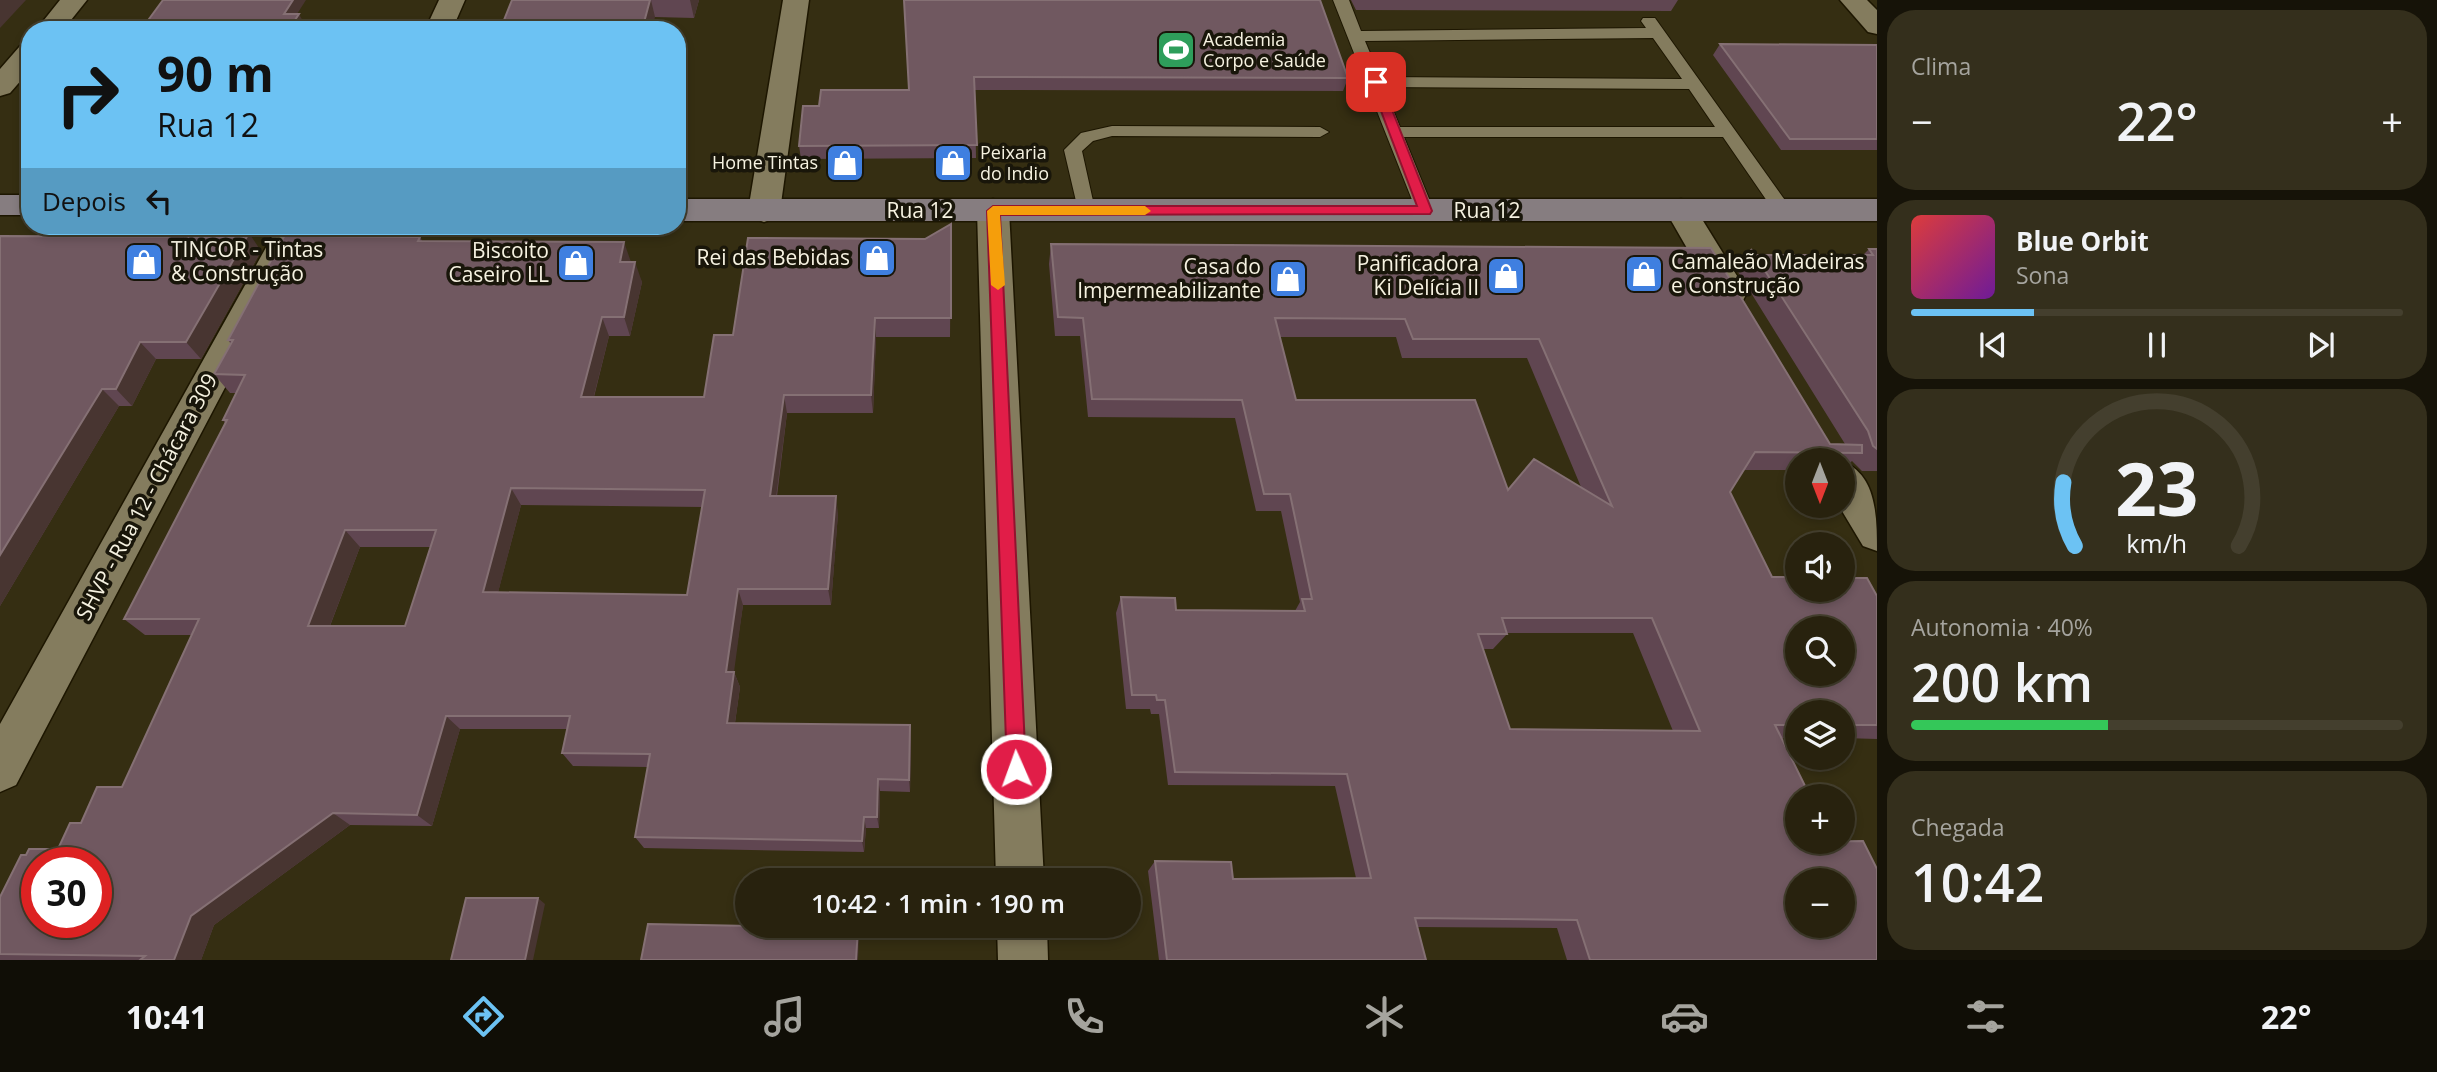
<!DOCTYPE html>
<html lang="pt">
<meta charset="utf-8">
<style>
body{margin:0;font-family:"Open Sans",sans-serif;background:#342f1c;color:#f1f3f6;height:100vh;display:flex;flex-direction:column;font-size:26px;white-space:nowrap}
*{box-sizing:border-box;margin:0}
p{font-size:23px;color:#a5a49e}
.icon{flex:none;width:38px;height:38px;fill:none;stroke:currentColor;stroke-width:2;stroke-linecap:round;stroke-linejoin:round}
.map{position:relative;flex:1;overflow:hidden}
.drawer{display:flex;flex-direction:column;gap:10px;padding:10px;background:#161308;width:560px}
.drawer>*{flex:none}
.hud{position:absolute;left:21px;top:21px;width:665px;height:214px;border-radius:28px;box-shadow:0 4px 10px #0003,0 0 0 2px #443f2e;background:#6cc2f3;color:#111;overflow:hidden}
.needle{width:46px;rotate:180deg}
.buttons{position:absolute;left:1785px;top:448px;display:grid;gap:14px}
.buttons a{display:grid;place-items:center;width:70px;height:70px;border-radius:50%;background:#28220e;box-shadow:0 4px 10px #0003,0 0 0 2px #443f2e;font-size:35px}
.speed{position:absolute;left:21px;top:847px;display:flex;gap:14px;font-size:35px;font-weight:700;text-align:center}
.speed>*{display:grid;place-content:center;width:91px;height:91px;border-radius:50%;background:#28220e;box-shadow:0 4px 10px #0003,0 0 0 2px #443f2e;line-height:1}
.speed .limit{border:10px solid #d22;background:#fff;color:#111}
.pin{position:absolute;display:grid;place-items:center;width:60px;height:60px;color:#fff;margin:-30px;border-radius:14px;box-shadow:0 4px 10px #0006}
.me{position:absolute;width:77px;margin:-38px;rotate:358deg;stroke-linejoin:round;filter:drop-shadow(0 0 5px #0008)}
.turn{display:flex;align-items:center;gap:24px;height:147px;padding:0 21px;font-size:32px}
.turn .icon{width:91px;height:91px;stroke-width:2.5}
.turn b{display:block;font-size:49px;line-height:60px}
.then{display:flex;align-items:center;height:66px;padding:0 21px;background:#0003;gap:14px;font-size:26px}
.big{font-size:52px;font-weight:600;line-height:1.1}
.drawer .card{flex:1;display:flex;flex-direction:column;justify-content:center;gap:10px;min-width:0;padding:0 24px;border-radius:28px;background:#342f1c}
.drawer .dial{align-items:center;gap:0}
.dial svg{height:182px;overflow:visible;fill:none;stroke:#443f2e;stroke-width:7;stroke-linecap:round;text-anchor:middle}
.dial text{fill:#f1f3f6;stroke:none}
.song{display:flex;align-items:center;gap:21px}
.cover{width:84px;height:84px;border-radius:10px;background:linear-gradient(135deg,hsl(0 70% 55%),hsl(280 70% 35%))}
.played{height:7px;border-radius:4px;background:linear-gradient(90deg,#6cc2f3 25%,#443f2e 25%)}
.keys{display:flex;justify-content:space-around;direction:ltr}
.heat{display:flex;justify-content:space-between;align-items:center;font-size:38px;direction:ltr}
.charge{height:10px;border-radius:5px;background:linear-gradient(90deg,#34c759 40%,#443f2e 0)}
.trip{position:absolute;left:735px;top:868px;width:406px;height:70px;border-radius:35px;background:#28220e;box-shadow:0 4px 10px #0003,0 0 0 2px #443f2e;font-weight:600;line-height:70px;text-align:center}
.tabs{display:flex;height:112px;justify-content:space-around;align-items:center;background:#100e06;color:#a5a49e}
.tabs .icon{width:49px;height:49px}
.tabs .on{color:#6cc2f3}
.tabs b{font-size:32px;color:#f1f3f6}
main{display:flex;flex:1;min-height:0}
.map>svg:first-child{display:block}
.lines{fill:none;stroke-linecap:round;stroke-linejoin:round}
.lane-casing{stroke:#1d1600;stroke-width:2}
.street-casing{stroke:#1d1600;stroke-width:3}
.secondary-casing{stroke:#1d1600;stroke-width:3}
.lane{fill:#847c5e;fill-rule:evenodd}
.street{fill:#847c5e;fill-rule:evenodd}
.secondary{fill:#867d80;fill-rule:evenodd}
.wall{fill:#604651;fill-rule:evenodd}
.shaded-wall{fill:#483531}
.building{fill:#705860;stroke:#857074;stroke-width:2;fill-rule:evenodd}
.route{fill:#e11d48;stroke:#92132f;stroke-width:2}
.slow{fill:#f59e0b}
.labels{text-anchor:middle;stroke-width:7;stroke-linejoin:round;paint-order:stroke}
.far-poi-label{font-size:18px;fill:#f6f2e1;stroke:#19160a;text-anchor:start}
.street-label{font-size:21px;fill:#f6f2e1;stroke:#19160a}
.poi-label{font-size:21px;fill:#f6f2e1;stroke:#19160a;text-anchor:end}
</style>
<main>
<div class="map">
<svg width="1877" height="960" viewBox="0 0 1877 960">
<rect width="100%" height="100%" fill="#352e12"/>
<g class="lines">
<defs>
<path id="lane" d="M1333,0H1349L1361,31L1646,28L1641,21L1643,18H1655L1792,210L1790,214H1776L1723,137H1404L1434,211L1432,215H1418ZM1653,38L1682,79L1380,77L1365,41ZM1384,87L1689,89L1715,127H1400Z
M1112,126L1320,127L1329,132L1320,137L1112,136L1093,141L1082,151L1095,210L1093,214H1079L1064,150L1081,133Z"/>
<path id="street" d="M60,0H87L63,30H36Z
M439,0H465L452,30H425Z
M783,0H809L780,211L775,218L764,222L753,218L748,211Z
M1840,0H1867L1877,10V34L1868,32Z
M30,44V70L10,93L0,96V69L20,46Z
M993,199L1004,203L1009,210L1044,880H996L977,210L982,203Z
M1681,199L1692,203L1742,284L1747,293L1742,302L1730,305L1718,302L1665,210L1670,203Z
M278,226H310L16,785L0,792V724Z
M1843,462C1877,475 1877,518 1877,551L1863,546L1839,506H1843Z
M997,926H1047L1048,960H998Z"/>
<path id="secondary" d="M0,195H30V215H0Z
M677,199H1877V221H677Z"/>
</defs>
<use href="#lane" class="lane-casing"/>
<use href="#street" class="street-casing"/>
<use href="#secondary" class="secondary-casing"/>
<use href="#lane" class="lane"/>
<use href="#street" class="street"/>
<use href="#secondary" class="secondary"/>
</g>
<path class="wall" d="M512,0H699L694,18L655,17Z
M904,0L1348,78L1343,91L975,90L976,158L801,159L799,146L819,106L909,90Z
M1351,0H1678L1671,11L1356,10Z
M1720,44L1877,45V150H1781L1713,55Z
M951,224L950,337H876L873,413H787L777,496L838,513L831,605H743L733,672H734L740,687L735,723L911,739L910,792L880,791L879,828H866L864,852L644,848L635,837L648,767L573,766L562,753L567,729H460L432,826L350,825L214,925L201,960H0V897L26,855L58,849L81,823L122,787L192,635H145L124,619L225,423L223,420L236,393H230L214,374L231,344L228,340L293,236L420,237L422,241L631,262L642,282L630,336H609L594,397H704L733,335L925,239ZM521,505L702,507L687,595L498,592ZM360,547H431L405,626H330Z
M0,236L261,251L201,359H156L132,406H119L0,606Z
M1051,244L1711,248L1830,444H1845L1735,267L1751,249L1755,255H1863L1869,249H1877V471H1862L1852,461L1843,469V460H1797V470H1744L1730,492L1772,577L1877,596V739L1843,738V712H1797V738H1781L1877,960H1567L1557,928L1417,927L1426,960H1159L1148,871L1155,861L1233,879L1356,878L1335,786L1168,785L1159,714H1151L1150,709H1126L1116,613L1121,597L1176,610L1295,611L1300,602L1281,511H1256L1235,418L1088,417L1080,336H1055L1049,264ZM1280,337H1396L1402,358H1527L1581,487L1508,490L1296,400ZM1507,633H1633L1673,731L1510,729L1483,649H1493L1507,634Z"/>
<path class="shaded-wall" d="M0,0H26L0,28Z
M293,0H306L290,25L284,14Z
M650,0H651L655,17L652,30H642Z
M690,0H699L694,18Z
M299,14L305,25L302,30H295L293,23Z
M249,233L261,251L201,359L186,342Z
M624,242L631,262H620Z
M635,262L642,282L630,336L624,317Z
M602,317L609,336L589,415L581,397Z
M875,318L876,337L873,413L871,395Z
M140,342L156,359L132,406L116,389Z
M102,389L119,406L0,606V555Z
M784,395L787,413L774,513L770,496Z
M511,488L521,505L494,608L483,592Z
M836,496L838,513L831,605L828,589Z
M345,530L360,547L324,641L308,626Z
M738,589L743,605L732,687L726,672Z
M734,672L740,687L733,736L727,723Z
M446,716L460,729L432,826L417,815Z
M910,725L911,739L910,792L909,780Z
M878,779L880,791L879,828L877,817Z
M333,813L350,825L214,925L201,960H174L191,916Z
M864,817L866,828L864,852L862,841Z
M538,898L545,904L533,960H525Z
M858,928L859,933L858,960H856Z"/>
<path class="building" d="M163,0H293L284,14H299L293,23H299L295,30H141Z
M512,0H650L642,30H500Z
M904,0H1320L1348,78L974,77L977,145L799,146L803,106H819L821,90H909Z
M1720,44L1877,45V139H1790Z
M951,224V318H875L871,395H784L770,496H836L828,589H738L726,672H734L727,723L910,725L909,780L878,779L877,817H864L862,841L635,837L650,754L562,753L570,716H446L417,815L333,813L191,916L174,960H140L145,956L0,954V897L21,855H26L29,849H58L70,823H81L97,787H122L199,619H124L227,420H223L245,375L214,374L233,340H228L287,231H290L288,236L420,237L418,241L624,242L620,262H635L624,317H602L581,397H704L714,335H733L748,238L925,239ZM511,488L705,490L687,595L483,592ZM345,530H436L405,626H308ZM37,863H96V922H37Z
M249,233L186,342H140L116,389H102L0,555V236L244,237Z
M1051,244L1711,248L1830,444L1862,445V453L1755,452L1730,492L1772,577H1797V590H1843V578H1867L1877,596V725H1843V712H1797V725H1775L1810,796H1797V842L1863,841L1877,869V960H1590L1577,920L1415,918L1426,960H1167L1155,861L1231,862L1233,879L1371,878L1347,774L1175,772L1165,700H1157L1156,695H1132L1121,597L1175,598L1176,610L1305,611L1302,599H1312L1290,494H1264L1242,400L1092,399L1083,318L1058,317ZM1275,318L1405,319L1413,339H1539L1612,506L1534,459L1508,490L1475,400H1296ZM1502,618H1652L1700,731L1510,729L1478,634H1507ZM1797,628H1843V674H1797ZM1797,880H1843V926H1797Z
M1751,249L1755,255H1873L1869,249H1877V449L1873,446L1868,431Z
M466,898H538L525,960H451Z
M648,924L858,928L856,960H641Z"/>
<path class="route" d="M1371,80L1381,82L1432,211L1430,214L1000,215L1026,769L1023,776L1016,779L1009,776L1007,769L987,211L993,206H1417L1370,82Z"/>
<path class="slow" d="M993,206H1145L1151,211L1145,215H1000L1005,285L998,290L991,285L987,211Z"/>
<defs>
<symbol id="stadium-square" viewBox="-11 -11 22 22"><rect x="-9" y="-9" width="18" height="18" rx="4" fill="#2e9e5b" stroke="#19160a"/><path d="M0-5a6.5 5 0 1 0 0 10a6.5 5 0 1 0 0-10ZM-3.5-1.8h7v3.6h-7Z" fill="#fff"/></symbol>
<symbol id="shop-square" viewBox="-11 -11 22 22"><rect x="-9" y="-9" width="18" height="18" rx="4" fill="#3f7fe0" stroke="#19160a"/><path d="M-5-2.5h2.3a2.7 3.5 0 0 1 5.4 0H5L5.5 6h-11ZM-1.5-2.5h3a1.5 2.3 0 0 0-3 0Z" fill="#fff"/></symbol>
</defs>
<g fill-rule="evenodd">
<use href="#stadium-square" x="1154" y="28" width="44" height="44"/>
<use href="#shop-square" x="823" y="141" width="44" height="44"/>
<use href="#shop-square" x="931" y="141" width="44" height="44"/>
<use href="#shop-square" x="855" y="236" width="44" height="44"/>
<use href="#shop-square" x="122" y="240" width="44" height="44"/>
<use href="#shop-square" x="554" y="241" width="44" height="44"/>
<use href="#shop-square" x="1622" y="252" width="44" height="44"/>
<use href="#shop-square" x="1484" y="254" width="44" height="44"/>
<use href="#shop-square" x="1266" y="257" width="44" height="44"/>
</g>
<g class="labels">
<g class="far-poi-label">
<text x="1203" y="46">Academia<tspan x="1203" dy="21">Corpo e Saúde</tspan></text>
<text x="980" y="159">Peixaria<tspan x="980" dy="21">do Indio</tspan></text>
<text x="818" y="169" text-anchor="end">Home Tintas</text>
</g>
<g class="street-label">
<text x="920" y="218">Rua 12</text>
<text x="1487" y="218">Rua 12</text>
<text transform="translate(147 497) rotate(-62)" y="7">SHVP - Rua 12 - Chácara 309</text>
</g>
<g class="poi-label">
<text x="171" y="257" text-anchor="start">TINCOR - Tintas<tspan x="171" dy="24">&amp; Construção</tspan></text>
<text x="549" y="258">Biscoito<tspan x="549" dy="24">Caseiro LL</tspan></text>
<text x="850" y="265">Rei das Bebidas</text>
<text x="1671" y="269" text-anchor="start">Camaleão Madeiras<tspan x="1671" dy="24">e Construção</tspan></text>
<text x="1479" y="271">Panificadora<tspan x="1479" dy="24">Ki Delícia II</tspan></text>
<text x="1261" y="274">Casa do<tspan x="1261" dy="24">Impermeabilizante</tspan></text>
</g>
</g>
</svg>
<div class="buttons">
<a><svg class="needle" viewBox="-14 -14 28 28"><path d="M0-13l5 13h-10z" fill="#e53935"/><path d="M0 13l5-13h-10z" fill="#a5a49e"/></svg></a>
<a><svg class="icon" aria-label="sound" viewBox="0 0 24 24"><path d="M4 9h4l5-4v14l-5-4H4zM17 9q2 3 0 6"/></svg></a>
<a><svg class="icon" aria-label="search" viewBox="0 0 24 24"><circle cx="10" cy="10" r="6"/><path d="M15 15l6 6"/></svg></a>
<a><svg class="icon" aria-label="layers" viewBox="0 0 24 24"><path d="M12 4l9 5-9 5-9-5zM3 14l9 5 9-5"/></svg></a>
<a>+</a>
<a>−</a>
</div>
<div class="speed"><div class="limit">30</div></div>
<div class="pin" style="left:1376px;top:82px;background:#d93025"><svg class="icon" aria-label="arrive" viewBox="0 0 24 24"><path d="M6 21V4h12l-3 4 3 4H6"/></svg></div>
<svg class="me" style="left:1016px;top:769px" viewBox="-20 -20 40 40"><circle r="17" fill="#e11d48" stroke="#fff" stroke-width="3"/><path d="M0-11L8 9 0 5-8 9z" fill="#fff"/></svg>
<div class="trip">10:42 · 1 min · 190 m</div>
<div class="hud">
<div class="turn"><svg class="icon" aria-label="right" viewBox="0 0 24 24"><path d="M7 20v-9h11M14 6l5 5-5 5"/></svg><div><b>90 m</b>Rua 12</div></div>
<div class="then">Depois<svg class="icon" aria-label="left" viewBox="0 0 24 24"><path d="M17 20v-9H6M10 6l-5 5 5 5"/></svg></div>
</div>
</div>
<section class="drawer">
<div class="card"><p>Clima</p>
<div class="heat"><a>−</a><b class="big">22°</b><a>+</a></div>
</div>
<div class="card">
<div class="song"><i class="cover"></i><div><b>Blue Orbit</b><p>Sona</p></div></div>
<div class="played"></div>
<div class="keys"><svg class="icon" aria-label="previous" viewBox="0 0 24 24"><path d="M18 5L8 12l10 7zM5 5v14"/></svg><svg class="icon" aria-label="pause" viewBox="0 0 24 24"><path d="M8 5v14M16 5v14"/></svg><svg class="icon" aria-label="next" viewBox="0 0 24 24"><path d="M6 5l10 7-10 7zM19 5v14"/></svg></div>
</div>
<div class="card dial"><svg viewBox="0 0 100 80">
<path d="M14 69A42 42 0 1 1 86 69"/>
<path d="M14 69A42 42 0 0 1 9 41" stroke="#6cc2f3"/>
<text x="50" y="56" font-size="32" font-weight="700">23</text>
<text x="50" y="72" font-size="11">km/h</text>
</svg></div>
<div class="card"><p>Autonomia · 40%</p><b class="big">200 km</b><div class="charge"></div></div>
<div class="card"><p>Chegada</p><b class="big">10:42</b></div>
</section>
</main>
<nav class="tabs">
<b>10:41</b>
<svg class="icon on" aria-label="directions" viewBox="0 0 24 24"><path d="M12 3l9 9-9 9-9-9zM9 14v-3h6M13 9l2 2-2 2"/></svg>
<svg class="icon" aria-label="music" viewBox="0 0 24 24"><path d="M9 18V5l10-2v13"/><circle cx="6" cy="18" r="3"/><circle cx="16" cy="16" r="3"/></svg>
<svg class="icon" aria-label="phone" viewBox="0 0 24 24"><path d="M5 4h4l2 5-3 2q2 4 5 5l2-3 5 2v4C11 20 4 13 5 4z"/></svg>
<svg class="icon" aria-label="climate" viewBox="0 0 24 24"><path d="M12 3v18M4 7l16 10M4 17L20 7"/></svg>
<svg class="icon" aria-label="car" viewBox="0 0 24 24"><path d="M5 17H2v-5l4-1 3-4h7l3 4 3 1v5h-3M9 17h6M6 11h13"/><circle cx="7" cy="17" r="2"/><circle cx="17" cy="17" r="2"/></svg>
<svg class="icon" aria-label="filters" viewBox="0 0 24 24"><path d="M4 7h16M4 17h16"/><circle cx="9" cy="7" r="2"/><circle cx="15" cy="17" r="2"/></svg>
<b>22°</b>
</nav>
